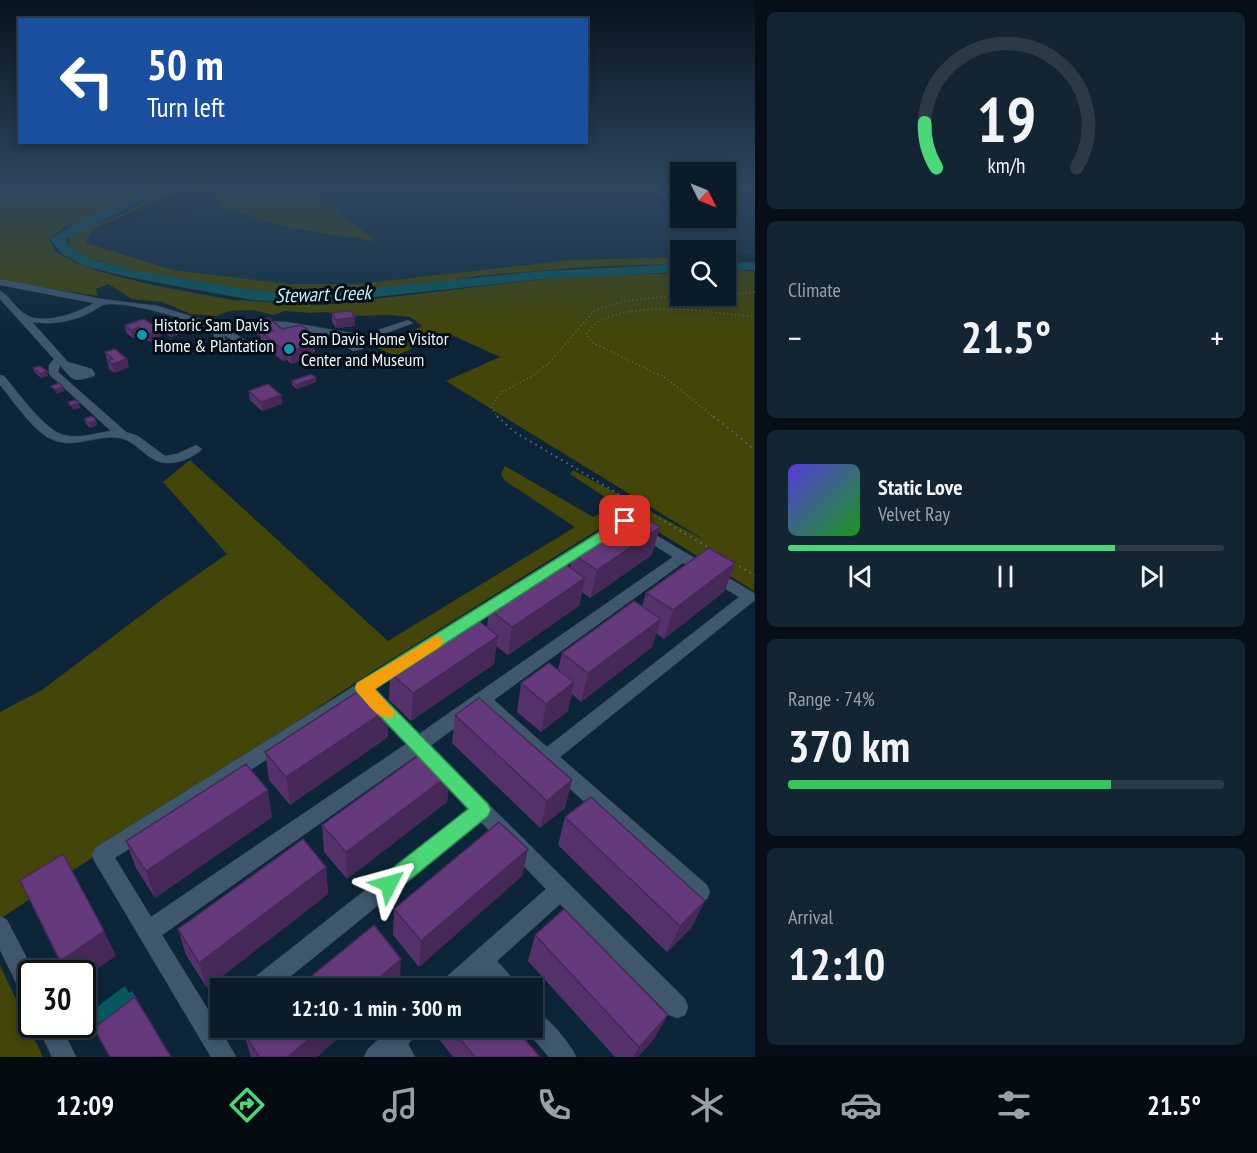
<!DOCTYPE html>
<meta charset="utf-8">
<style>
body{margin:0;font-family:"PT Sans Narrow",sans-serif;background:#132532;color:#f1f3f6;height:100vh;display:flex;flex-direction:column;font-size:22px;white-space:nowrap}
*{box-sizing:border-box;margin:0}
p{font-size:20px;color:#99a1a8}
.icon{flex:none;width:33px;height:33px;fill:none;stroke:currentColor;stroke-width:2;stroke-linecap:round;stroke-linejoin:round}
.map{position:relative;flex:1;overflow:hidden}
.panel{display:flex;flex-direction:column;gap:12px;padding:12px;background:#060f17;width:502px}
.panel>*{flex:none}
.banner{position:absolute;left:18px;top:18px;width:570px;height:126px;border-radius:0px;box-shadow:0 3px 9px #0003,0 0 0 2px #2a3a47;background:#1a4fa0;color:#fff;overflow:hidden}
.needle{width:39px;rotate:133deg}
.buttons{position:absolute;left:670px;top:162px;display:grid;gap:12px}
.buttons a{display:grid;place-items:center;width:66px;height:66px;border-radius:0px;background:#0a1c2a;box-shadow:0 3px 9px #0003,0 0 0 2px #2a3a47;font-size:30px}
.speed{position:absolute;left:18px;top:960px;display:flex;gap:12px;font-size:30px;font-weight:700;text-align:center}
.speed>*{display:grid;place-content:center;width:78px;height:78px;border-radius:50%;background:#0a1c2a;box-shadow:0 3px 9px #0003,0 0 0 2px #2a3a47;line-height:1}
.speed .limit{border:3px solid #111;border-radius:9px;background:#fff;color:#111}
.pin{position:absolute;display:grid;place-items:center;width:51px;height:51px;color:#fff;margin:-26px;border-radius:12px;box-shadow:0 3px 9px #0006}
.me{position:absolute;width:66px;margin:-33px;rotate:51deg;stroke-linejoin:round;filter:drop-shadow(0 0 4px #0008)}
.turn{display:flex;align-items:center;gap:21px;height:126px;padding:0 30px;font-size:27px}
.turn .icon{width:78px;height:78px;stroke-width:2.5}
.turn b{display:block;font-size:42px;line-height:51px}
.big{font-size:45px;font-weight:600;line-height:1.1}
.panel .card{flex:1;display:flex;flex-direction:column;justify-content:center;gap:9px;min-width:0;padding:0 21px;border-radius:9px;background:#132532}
.panel .dial{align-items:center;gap:0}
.dial svg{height:156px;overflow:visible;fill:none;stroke:#2a3a47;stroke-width:7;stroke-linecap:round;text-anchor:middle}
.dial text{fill:#f1f3f6;stroke:none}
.song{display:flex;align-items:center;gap:18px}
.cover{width:72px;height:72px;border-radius:9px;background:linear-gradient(135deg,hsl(250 70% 55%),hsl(120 70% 35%))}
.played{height:6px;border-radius:3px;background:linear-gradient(90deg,#49d778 75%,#2a3a47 75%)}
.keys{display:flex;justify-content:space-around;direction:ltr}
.heat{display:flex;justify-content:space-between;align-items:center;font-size:33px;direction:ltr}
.charge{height:9px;border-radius:4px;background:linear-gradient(90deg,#34c759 74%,#2a3a47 0)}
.trip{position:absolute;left:210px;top:978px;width:333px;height:60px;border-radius:0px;background:#0a1c2a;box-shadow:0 3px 9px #0003,0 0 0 2px #2a3a47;font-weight:600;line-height:60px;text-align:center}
.dock{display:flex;height:96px;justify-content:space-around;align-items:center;background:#040b11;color:#99a1a8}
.dock .icon{width:42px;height:42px}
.dock .on{color:#49d778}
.dock b{font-size:27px;color:#f1f3f6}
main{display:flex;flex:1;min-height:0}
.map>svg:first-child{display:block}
.built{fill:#102f46}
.green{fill:#434608}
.water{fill:#0a575f}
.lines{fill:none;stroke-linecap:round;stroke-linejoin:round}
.river{fill:#0a575f;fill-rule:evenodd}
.minor-casing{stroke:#34404f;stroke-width:1}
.path-far1{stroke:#586b7a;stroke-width:1.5;stroke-dasharray:1 3;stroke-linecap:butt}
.path{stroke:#586b7a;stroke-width:2;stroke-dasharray:1.5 4.5;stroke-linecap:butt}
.minor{fill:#3f586d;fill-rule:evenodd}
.wall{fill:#56326c}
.shaded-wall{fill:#462958}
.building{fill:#643a7d;stroke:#462958;stroke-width:1.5}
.route{fill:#49d778;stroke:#2f8c4e;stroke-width:1.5}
.slow{fill:#f59e0b}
.culture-dot{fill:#0f9aa8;stroke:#050d16;stroke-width:2}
.labels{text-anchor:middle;stroke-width:6;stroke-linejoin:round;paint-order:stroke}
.far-poi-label{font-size:18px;fill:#ecf5fc;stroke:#050d16;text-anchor:start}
.far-water-label{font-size:20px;font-style:italic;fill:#b7f0f6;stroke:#050d16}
</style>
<main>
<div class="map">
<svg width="755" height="1057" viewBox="0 0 755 1057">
<rect width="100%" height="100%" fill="#0d2538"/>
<path class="built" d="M312,187H681V218H726V187H754V254L726,255V250H681V257L569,260L357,284H289L173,270L86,243L91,230L313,191Z"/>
<path class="green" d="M0,187H149L112,208L66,226L49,239L55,251L76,263L98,271L152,285L233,300L323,305L570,276L681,273V296H726V271H754V591L626,512L373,671L0,919V712L42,690L164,598L227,554L163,482L190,460L388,641L575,527L504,480L501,474L505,466L593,517L617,505L570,474L573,470L706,541L446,381L500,357L447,333L395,356L372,345L411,332L422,326L410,317L391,315L351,316L325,312L311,313L285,311L274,315L253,310L229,311L217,316L191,314L162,302L132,299L108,284L96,289L98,296L0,281Z
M167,187H189L91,230L86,243L173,270L289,284H357L569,260L681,257V264L587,267L478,276L438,283L374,288L363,293L316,296L238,289L141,274L83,256L70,246L69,238L75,233L127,212Z
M251,187H312L313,192L376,241L291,228L219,207L213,192Z
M0,965L43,1057H0Z"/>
<path class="water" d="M125,986L129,993L132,991L136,997L100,1035L89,1013Z"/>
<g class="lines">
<path class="river" d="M153,187H168L65,240L72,248L94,260L133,270L252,290L310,294L542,271L681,264V272L542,279L310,304L252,300L128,277L84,266L62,254L50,239L77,222Z
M755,262V270L726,271V263Z"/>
<defs>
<path id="minor" d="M634,187H644L681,199V203Z
M0,279L102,299L158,306L219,325L256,321L287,322L363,335L408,320L413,323L368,340L363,349L353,351L328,335L287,328L256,327L229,330L253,345L233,355L218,350L212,329C191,321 125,299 103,305C98,307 92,312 87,314C70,322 51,325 32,322L68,362L92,369L95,374L94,376C73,382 74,382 60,365L58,372L126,432L138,436L165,456L177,454L196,445L202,449C194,457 180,463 169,463C148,464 139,442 120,438C97,434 74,450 51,439C33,431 13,400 0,385V375L4,376C17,391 45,431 64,435C79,439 96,433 111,431L49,374V365L54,359L0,299V291C10,296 15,308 25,314C42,326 78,313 94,303L0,285ZM224,335L241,345L233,348L227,346ZM345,338L358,340L355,345Z
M625,517L754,593L755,600L560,757L707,885L710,892L707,899L700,902L693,899L481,709L430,746L433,751L430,756L424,758L417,755L162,935L210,1013L220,1008V1028H228L222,1032L236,1057H211L95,862L92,855L95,848ZM625,527L673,557L419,734L381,695L375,693L369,695L367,700L369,705L406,744L151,917L115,858ZM683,563L739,597L547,747L494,700Z
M438,757L444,760L685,999L688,1007L685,1015L677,1018L669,1015L560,904L497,961L514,980L517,988H492L481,976L467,988H440L443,980L546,889L481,822L276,988H248L251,980L468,809L432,770L429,765L432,760Z
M0,916L7,920L35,974H32V1002L24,999L0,950Z
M532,1009C547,1015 570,1043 576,1057H549L524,1028H532Z
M37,1024H60L76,1057H52Z
M391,1028H419L416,1036L408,1044L415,1057H364L368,1049Z"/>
</defs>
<use href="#minor" class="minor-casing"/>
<path class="path-far1" d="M726,295L755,292
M498,418L491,407L500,393L534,375L548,364L593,312C630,293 679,298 719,296
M715,418L666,378L593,343L586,334C590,330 594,324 599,321C641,300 710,312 755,317"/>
<path class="path" d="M497,416L513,431L711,549
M713,416L755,450
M734,563L755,576"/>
<use href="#minor" class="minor"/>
</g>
<path class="wall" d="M332,313L355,317V326L336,328L332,322Z
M256,322L307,335L314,340L315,352L311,353V356H309V358L291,364L287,360L283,361L261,344V337L257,334Z
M125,325L160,330L161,338L150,342L140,336L133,338L126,333Z
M166,330H177L178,335L171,337L166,334Z
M105,352L127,359L129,367L114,373L109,369Z
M33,368L48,376L41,378L34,372Z
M292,381L316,382L297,389L292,385Z
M249,391L281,395L282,404L262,411L250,400Z
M84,419L96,420L97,425L90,428L86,424Z
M573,554L652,555L590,598L582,592L579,606L508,655L496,646L494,664L411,721L389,700L390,672L487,627L489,609L570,568Z
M725,591L664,639L656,633L652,647L581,702L572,694L568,711L541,732L517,712L521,683L558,670L562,653L642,606L646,593Z
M455,715L565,808L540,828L452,743Z
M388,737L290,805L269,780L265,752Z
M450,774L447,802L347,879L324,852L322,825Z
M272,817L155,898L136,868L126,841Z
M565,817L692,927L667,952L558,845Z
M528,849L522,876L419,967L393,935L394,909Z
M326,867L328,894L207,988L186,955L178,929Z
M535,935L654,1039L638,1057H615L528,961Z
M250,1028H350L317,1057H251L244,1033Z
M436,1028H515L540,1057H453L435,1034Z"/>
<path class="shaded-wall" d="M355,317V326L336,328V320Z
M264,324L265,335L261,332L260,325Z
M139,327L140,336L133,338L131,330Z
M160,330L161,338L150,342L148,334Z
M177,330L178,335L171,337L170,333Z
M314,340L315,352L311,353V356H309V358L291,364L290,351L308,341Z
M286,348L287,360L283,361L282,349Z
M127,359L129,367L114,373L112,364Z
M47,371L48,376L41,378L40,374Z
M316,378V382L297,389L296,385Z
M63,387L64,391L56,394L55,390Z
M281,395L282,404L262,411L261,402Z
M79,403L80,408L73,410L71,406Z
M96,420L97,425L90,428L89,423Z
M660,527L652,555L590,598L597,570Z
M735,563L725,591L664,639L673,610Z
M585,578L579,606L508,655L512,627Z
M661,619L652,647L581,702L588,673Z
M498,636L494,664L411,721L413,693Z
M574,682L568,711L541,732L546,704Z
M388,709V737L290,805L286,777Z
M450,774L447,802L347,879L346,852Z
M572,780L565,808L540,828L547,801Z
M268,790L272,817L155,898L146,871Z
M528,849L522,876L419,967L421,941Z
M326,867L328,894L207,988L199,963Z
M705,901L692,927L667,952L680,926Z
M104,931L116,956L82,979V974H67L60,961Z
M401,959L400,984L394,988H367Z
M668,1015L654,1039L638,1057H633L639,1047Z
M322,1028H350L317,1057H288Z"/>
<path class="building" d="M347,311L352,312L355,317L336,320L332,313Z
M269,318L282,329L301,325L307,329L302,331L314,340L308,341L310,343L306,344L308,346L290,351L286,348L282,349L260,331H273L264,324L260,325L256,322Z
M144,319L160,330L148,334L139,327L131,330L125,325Z
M173,328L177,330L170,333L166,330Z
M115,349L127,359L112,364L107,361L113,359L105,352Z
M40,366L47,371L40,374L33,368Z
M311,374L316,378L296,385L292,381Z
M59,383L63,387L55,390L51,386Z
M268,384L281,395L261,402L249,391Z
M75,400L79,403L71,406L68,402Z
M92,416L96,420L89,423L84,419Z
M636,513L660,527L597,570L573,554Z
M709,548L735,563L673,610L646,593Z
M562,562L585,578L512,627L489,609Z
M634,601L661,619L588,673L562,653Z
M474,617L498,636L413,693L390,672Z
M549,663L574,682L546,704L521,683Z
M365,687L388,709L286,777L265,752Z
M479,698L572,780L547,801L455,715Z
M426,750L450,774L346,852L322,825Z
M246,764L268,790L146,871L126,841Z
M591,797L705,901L680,926L565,817Z
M499,822L528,849L421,941L394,909Z
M303,839L326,867L199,963L178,929Z
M63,854L104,931L60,961L20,880Z
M564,909L668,1015L639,1047L535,935Z
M374,925L401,959L367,988H297Z
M474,978L482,988H462Z
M135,997L171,1057H110L94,1028Z
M250,1028H322L288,1057H259L244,1033Z
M451,1028H515L540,1057H475Z"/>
<linearGradient id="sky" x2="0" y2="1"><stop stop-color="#07141f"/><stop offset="0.56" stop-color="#2f465e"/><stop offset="1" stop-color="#2f465e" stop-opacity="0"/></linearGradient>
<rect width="755" height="335" fill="url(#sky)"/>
<path class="route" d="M625,516L632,521L630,524L375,689L488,804L491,810L488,816L396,891L389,894L381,891L378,884L381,877L468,809L357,692L355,688L357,683Z"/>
<path class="slow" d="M436,636L441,637L444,642L441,646L375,689L395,712L393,717C378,722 367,702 357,692L355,688L357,683Z"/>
<g class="culture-dot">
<circle cx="142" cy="335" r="6"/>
<circle cx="289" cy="349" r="6"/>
</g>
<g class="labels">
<g class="far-poi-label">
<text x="154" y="331">Historic Sam Davis<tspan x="154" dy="21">Home &amp; Plantation</tspan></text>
<text x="301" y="345">Sam Davis Home Visitor<tspan x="301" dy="21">Center and Museum</tspan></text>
</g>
<g class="far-water-label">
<text transform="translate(323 294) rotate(-2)" y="7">Stewart Creek</text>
</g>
</g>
</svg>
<div class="buttons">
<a><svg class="needle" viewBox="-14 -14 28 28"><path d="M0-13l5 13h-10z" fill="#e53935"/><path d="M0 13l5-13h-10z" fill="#99a1a8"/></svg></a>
<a><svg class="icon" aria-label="search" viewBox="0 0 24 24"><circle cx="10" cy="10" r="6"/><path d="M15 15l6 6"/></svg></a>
</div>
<div class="speed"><div class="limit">30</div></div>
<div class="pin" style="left:625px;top:521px;background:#d93025"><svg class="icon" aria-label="arrive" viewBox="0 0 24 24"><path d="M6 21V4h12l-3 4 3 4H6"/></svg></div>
<svg class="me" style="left:389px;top:884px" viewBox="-20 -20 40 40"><path d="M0-17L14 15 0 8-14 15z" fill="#49d778" stroke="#fff" stroke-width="4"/></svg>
<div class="trip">12:10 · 1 min · 300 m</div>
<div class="banner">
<div class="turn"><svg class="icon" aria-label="left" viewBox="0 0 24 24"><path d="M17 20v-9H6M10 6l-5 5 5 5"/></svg><div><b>50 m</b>Turn left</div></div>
</div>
</div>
<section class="panel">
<div class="card dial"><svg viewBox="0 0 100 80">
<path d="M14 69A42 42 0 1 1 86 69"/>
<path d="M14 69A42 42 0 0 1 8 46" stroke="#49d778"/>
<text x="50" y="56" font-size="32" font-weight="700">19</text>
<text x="50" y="72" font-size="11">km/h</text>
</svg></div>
<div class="card"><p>Climate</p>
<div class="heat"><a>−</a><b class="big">21.5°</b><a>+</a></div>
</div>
<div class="card">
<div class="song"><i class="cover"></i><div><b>Static Love</b><p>Velvet Ray</p></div></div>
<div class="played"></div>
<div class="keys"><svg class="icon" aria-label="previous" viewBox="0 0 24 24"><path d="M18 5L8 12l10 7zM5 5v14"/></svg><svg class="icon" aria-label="pause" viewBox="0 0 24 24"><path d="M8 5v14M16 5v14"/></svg><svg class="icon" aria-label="next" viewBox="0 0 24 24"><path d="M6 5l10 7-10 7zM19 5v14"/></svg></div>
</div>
<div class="card"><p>Range · 74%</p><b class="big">370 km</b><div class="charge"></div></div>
<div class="card"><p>Arrival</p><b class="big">12:10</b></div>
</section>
</main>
<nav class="dock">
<b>12:09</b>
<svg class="icon on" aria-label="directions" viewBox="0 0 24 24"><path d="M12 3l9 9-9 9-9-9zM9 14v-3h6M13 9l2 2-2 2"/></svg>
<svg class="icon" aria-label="music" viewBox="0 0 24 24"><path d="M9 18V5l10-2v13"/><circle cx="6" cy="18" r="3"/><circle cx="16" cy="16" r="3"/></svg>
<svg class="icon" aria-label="phone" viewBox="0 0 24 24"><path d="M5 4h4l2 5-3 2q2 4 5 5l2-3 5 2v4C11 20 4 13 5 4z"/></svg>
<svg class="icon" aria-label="climate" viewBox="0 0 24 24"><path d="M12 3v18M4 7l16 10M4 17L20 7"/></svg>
<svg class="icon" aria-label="car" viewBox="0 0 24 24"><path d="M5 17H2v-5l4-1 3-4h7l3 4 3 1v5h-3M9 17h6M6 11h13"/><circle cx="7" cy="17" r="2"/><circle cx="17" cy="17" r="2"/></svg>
<svg class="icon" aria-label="filters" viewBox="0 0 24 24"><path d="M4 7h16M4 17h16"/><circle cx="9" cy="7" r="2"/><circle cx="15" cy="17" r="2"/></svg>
<b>21.5°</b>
</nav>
